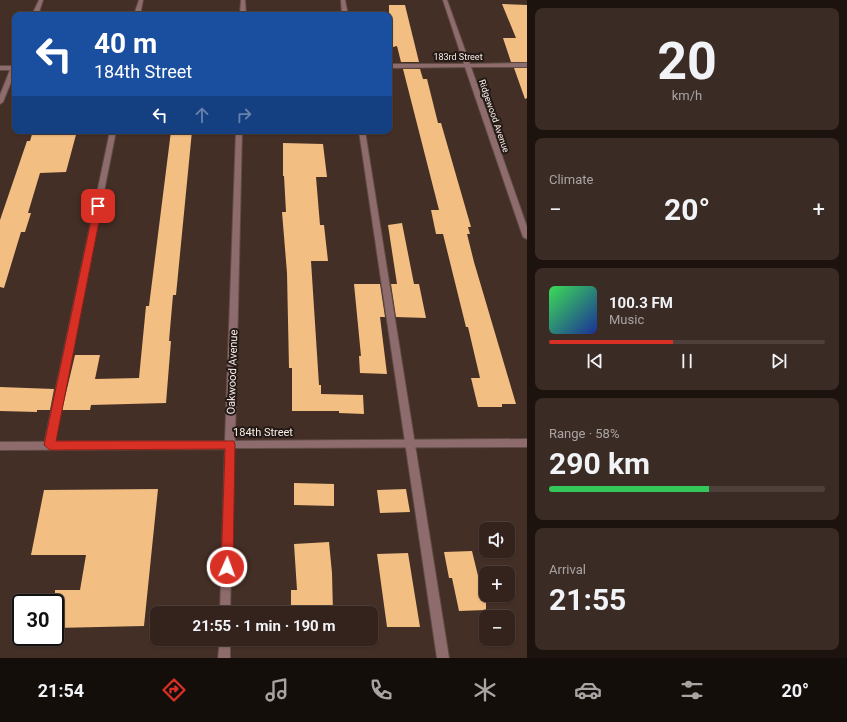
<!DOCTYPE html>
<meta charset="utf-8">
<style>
body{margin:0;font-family:Roboto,sans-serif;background:#3b2b25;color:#f1f3f6;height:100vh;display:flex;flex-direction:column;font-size:15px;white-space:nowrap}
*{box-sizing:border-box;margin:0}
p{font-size:13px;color:#a9a4a3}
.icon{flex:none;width:22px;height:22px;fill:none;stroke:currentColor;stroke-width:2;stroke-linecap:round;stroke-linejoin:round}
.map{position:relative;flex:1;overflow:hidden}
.drawer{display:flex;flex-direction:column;gap:8px;padding:8px;background:#1c130f;width:320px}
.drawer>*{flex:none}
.hud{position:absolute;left:12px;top:12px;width:380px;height:122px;border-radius:8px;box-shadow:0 1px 3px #0004,0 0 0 1px #4e403b;background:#1a4fa0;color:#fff;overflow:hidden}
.tools{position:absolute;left:479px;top:522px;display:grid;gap:8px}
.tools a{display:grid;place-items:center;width:36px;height:36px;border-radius:8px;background:#33231c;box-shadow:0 1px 3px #0004,0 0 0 1px #4e403b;font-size:20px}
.speed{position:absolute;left:12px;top:594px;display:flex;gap:8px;font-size:20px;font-weight:700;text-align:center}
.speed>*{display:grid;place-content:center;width:52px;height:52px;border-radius:50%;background:#33231c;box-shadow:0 1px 3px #0004,0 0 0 1px #4e403b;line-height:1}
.speed .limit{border:2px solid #111;border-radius:6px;background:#fff;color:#111}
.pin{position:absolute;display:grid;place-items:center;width:34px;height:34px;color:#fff;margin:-17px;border-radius:8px;box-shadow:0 2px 6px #0006}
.me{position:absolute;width:44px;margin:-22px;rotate:2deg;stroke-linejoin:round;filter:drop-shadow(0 0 3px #0008)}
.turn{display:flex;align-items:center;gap:14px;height:84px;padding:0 16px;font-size:18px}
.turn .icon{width:52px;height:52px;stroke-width:2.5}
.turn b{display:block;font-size:28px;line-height:34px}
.lanes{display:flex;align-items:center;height:38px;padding:0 16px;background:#0003;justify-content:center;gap:20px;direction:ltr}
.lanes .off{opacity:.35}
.big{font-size:30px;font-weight:700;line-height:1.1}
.drawer .tile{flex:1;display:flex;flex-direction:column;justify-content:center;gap:6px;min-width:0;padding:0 14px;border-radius:8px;background:#3b2b25}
.drawer .dial{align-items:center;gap:0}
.dial b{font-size:52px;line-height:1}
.song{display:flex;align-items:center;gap:12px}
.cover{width:48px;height:48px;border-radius:6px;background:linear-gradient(135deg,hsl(130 70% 55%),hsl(230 70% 35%))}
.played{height:4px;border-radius:2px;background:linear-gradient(90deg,#d93025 45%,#4e403b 45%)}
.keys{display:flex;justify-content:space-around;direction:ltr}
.heat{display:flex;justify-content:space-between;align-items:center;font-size:22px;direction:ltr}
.charge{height:6px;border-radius:3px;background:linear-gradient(90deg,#34c759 58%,#4e403b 0)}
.trip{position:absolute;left:150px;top:606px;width:228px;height:40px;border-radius:8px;background:#33231c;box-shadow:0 1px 3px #0004,0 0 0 1px #4e403b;font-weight:700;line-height:40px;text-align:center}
.tab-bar{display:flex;height:64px;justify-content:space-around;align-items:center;background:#140e0b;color:#a9a4a3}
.tab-bar .icon{width:28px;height:28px}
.tab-bar .current{color:#d93025}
.tab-bar b{font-size:18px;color:#f1f3f6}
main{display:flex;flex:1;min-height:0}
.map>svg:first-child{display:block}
.building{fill:#f2be82}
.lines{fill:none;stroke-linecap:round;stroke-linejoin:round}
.service-casing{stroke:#614d45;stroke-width:2}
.minor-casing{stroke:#614d45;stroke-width:2}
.service{fill:#8e6c6e;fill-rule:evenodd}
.minor{fill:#8e6c6e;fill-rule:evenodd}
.route{fill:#d93025;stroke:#8d1f18}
.labels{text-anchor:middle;stroke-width:4;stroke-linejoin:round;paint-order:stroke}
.far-street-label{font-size:9px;fill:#faece6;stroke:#231a16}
.street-label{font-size:11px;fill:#faece6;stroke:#231a16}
</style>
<main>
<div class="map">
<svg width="527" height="658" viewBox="0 0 527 658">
<rect width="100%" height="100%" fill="#442f26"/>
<path class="building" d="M502,4L527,5V62H511L503,38H516Z
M389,5H405L419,62H401L397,46L389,48Z
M514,68H527V98L525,99Z
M403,69H420L423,79H427L438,123H441L471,227H468L470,234H467L474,262L516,404H502V407H478L471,378H480L468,327H466L443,234H436L431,210H439Z
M33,131H77L66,172L40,173L28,213H31L25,232H21L4,288L0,287V220L27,141H30Z
M171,131H192L176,295H173L169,341H171L166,403L91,405L90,410H62L75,355H100L95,379L139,378L146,306H149Z
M283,143L323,144L327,177H316L320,225H324L328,261H311L319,385H321V394L363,395L364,414L339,413V411H292V368H289L287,273L282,212H286L284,176H283Z
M402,223L414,284H419L426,318L396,317L391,284H397L388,225Z
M354,284H380L385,317H380L387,374L360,373L359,356H361Z
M0,387L54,389L50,410H37V412L0,411Z
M294,483L334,484V506L294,505Z
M158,489L144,626L55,628V590H80L86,555H31L44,490Z
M406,489L410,512L380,513L377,490Z
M329,542L332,573L333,613H291V590H297L294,544Z
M472,551L480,584H486V610L459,611L452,578H449L444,552Z
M408,553L420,627H387L377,554Z
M298,639H334V643L298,642Z"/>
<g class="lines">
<defs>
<path id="service" d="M139,0H143L140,15H134Z
M341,0H345L348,15H342Z
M110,131H116L54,445L52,448L49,449L46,448L44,445Z
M359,131H365L449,658H437Z"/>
<path id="minor" d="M39,0H43L38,15H32Z
M241,0H245L246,15H240Z
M443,0H447L470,64L527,63V67H471L527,227V239L523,237L465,67L389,68V64H464Z
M15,63V72L3,102L0,104V95L10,70H0V66H12Z
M236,131H242L235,441L527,439V447L234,448L230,613H220L225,449L0,450V442L225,441Z
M220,639H230V658H218Z"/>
</defs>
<use href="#service" class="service-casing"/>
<use href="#minor" class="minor-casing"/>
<use href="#service" class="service"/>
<use href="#minor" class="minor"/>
</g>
<path class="route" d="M98,203L102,206L56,441H234L235,444L233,567L231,571L227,572L223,571L221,567L225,449L50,450L44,445L94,206Z"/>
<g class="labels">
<g class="far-street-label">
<text x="458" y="60">183rd Street</text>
<text transform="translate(494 116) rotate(71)" y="3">Ridgewood Avenue</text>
</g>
<g class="street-label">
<text transform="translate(232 372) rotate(-88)" y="4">Oakwood Avenue</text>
<text x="263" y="436">184th Street</text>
</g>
</g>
</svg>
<div class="tools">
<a><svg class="icon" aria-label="sound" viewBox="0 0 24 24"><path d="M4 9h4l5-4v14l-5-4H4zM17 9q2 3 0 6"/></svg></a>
<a>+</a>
<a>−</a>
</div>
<div class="speed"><div class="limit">30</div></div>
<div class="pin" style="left:98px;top:206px;background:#d93025"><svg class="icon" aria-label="arrive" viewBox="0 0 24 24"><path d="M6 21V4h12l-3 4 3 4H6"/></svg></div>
<svg class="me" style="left:227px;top:567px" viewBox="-20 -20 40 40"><circle r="17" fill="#d93025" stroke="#fff" stroke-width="3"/><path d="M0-11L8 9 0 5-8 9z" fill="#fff"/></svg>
<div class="trip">21:55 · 1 min · 190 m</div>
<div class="hud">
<div class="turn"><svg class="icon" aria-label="left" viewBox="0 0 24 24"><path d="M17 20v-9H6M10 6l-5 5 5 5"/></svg><div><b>40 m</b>184th Street</div></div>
<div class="lanes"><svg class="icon" aria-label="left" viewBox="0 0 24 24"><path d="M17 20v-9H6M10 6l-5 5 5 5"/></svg><svg class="icon off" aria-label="ahead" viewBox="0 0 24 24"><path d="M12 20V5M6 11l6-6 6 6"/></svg><svg class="icon off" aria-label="right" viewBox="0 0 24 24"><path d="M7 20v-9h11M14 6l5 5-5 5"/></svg></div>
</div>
</div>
<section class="drawer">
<div class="tile dial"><b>20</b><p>km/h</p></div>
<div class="tile"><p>Climate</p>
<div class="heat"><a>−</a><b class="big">20°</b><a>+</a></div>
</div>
<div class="tile">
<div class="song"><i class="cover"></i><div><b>100.3 FM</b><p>Music</p></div></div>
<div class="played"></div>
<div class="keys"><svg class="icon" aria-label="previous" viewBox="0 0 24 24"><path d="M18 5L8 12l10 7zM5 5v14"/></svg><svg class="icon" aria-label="pause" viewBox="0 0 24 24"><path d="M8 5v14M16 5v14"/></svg><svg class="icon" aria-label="next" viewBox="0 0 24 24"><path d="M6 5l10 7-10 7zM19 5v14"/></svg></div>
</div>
<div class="tile"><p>Range · 58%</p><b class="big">290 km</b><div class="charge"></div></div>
<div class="tile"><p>Arrival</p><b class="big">21:55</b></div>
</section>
</main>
<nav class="tab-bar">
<b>21:54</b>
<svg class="icon current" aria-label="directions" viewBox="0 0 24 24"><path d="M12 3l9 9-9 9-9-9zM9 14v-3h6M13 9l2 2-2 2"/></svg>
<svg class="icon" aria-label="music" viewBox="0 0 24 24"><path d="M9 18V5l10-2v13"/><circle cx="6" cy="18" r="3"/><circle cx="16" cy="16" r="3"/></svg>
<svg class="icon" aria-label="phone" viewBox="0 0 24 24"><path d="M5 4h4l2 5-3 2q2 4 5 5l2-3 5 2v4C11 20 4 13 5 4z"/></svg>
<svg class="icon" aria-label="climate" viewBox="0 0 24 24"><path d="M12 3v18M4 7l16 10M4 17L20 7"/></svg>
<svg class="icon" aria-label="car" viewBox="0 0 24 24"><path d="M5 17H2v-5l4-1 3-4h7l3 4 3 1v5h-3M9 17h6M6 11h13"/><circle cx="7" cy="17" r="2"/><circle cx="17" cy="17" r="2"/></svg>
<svg class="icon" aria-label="filters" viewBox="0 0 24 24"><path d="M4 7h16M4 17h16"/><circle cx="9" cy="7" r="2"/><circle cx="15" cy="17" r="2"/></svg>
<b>20°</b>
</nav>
